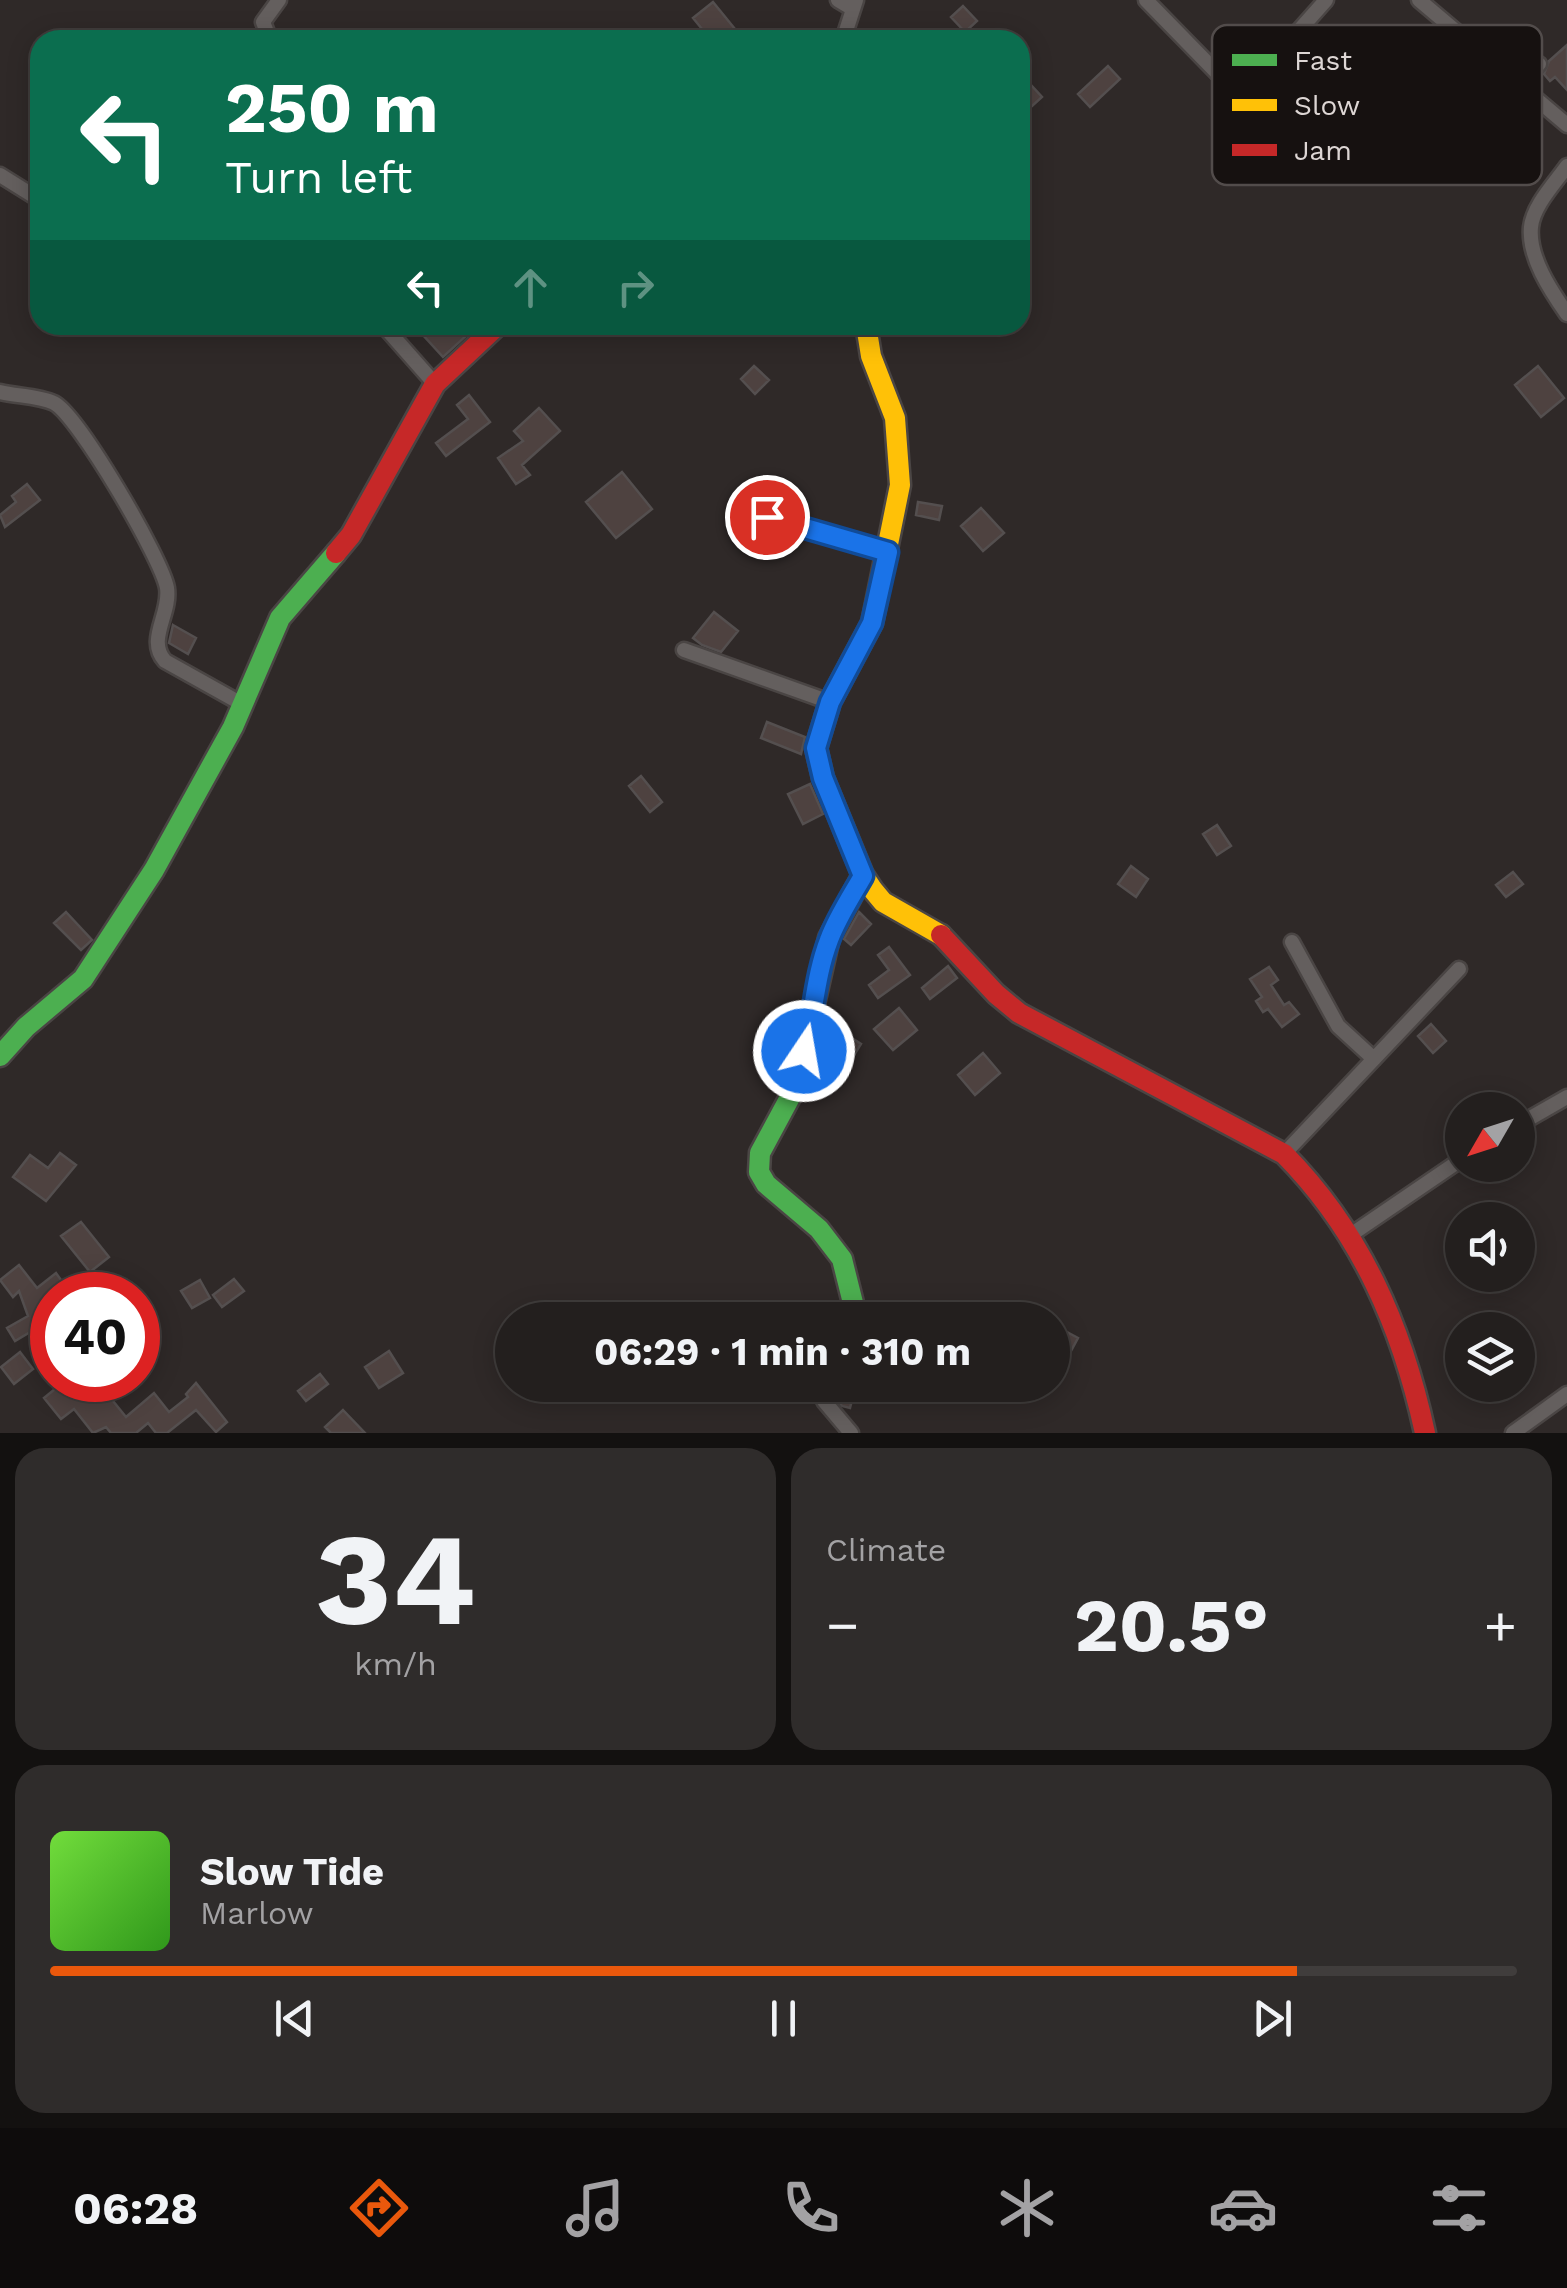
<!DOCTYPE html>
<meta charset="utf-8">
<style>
body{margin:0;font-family:"Work Sans",sans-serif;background:#2f2c2b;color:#f1f3f6;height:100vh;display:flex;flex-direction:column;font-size:38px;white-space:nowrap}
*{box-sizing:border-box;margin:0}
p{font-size:32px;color:#a3a2a4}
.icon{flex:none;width:55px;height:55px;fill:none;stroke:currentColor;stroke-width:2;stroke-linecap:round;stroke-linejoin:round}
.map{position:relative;height:1433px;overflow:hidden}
.sheet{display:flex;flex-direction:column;gap:15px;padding:15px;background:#131110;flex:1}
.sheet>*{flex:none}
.hud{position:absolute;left:30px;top:30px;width:1000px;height:305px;border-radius:30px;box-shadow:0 5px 25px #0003,0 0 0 2px #403d3c;background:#0b6e4f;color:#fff;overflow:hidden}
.needle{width:65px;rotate:231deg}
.buttons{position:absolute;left:1445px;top:1092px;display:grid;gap:20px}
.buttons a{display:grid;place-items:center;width:90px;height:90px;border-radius:50%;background:#231f1e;box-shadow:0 5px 25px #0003,0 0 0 2px #403d3c;font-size:50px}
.speed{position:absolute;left:30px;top:1272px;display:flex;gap:20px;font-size:50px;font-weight:700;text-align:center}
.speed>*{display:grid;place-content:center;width:130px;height:130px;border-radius:50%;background:#231f1e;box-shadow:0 5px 25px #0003,0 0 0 2px #403d3c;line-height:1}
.speed .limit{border:15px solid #d22;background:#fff;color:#111}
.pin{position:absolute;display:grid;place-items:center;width:85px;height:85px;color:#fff;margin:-42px;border:5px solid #fff;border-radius:50%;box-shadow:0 2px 10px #0007}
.me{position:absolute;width:110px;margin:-55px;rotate:12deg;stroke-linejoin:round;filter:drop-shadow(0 0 8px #0008)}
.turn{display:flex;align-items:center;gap:35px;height:210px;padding:0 30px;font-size:45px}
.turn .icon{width:130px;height:130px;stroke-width:2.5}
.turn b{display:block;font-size:70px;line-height:85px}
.lanes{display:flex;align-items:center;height:95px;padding:0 30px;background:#0003;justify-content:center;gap:50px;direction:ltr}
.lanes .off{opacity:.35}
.big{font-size:75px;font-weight:700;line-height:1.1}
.sheet .widget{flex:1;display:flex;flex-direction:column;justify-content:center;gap:15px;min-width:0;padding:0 35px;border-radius:30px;background:#2f2c2b}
.sheet .dial{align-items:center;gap:0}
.dial b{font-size:130px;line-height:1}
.song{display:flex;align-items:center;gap:30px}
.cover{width:120px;height:120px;border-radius:15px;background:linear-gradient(135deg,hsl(100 70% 55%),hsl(110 70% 35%))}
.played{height:10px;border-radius:5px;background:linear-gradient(90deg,#ea580c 85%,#403d3c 85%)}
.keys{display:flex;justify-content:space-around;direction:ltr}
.heat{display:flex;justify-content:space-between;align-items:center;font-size:55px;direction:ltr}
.sheet .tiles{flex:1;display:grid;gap:15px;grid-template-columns:1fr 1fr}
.widget:last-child{grid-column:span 2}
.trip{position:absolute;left:495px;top:1302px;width:575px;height:100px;border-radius:50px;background:#231f1e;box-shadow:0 5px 25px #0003,0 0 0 2px #403d3c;font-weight:700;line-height:100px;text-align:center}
.dock{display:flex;height:160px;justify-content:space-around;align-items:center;background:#0e0c0c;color:#a3a2a4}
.dock .icon{width:70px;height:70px}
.dock .current{color:#ea580c}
.dock b{font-size:45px;color:#f1f3f6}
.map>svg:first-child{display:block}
.building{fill:#4e4240;stroke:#544f4f;stroke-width:2.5}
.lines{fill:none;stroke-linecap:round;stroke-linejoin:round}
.street-casing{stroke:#4a4544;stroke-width:19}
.fast-casing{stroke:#4a4544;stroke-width:25}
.slow-casing{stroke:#4a4544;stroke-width:25}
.jam-casing{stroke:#4a4544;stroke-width:25}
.street{stroke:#645f5e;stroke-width:14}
.fast{stroke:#4caf50;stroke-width:20}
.slow{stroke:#ffc107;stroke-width:20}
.jam{stroke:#c62828;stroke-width:20}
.route-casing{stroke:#114b97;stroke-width:25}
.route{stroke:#1a73e8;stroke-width:18}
.key{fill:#161110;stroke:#524c4b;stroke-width:2.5}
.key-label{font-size:28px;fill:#ddd6d4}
</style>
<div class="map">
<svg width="1567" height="1433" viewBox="0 0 1567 1433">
<rect width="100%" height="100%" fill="#2f2928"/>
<path class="building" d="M713,2L735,29L721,40H711L693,18Z
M963,6L977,21L965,32L951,17Z
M1567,45V90L1555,77L1550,81L1544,74L1549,61Z
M1108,66L1120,79L1090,107L1078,94Z
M1020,73L1042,97L1020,117Z
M435,325H478L443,357L423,335Z
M754,366L769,380L755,394L741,379Z
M1538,366L1564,398L1541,417L1515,385Z
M469,395L490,422L446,456L436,443L468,419L457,405Z
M539,408L560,431L522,465L530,475L516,484L498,458L523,441L514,431Z
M622,472L652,509L616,538L586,502Z
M27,484L40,500L5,527L0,515L16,502L12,496Z
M918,502L942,506L939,520L916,515Z
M981,508L1004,533L983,551L961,526Z
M714,612L738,631L721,652L702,645L693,638Z
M173,625L196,638L188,654L169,643Z
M767,722L805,737L801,754L761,738Z
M641,776L662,802L650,812L629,786Z
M810,784L823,814L803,824L788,794Z
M1217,825L1231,846L1217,855L1203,834Z
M1131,866L1148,879L1136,897L1118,884Z
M1513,872L1523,884L1506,897L1496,885Z
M66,912L92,940L81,950L54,923Z
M859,912L871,924L851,945L844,939Z
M889,947L910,975L878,998L869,985L889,970L878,955Z
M948,966L957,978L930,999L922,988Z
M1269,967L1278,980L1271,985L1284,1005L1289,1002L1299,1014L1282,1027L1268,1009L1263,1012L1256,1001L1262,997L1250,979Z
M899,1008L917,1030L893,1050L874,1029Z
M827,1022L861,1044L848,1065L819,1046Z
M1431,1024L1446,1041L1433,1053L1418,1036Z
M983,1053L1000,1073L975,1095L958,1075Z
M60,1153L76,1165L46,1201L13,1177L30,1155L48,1168Z
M81,1222L109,1257L90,1272L61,1236Z
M19,1265L37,1288L56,1273L66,1287L86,1277L96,1295H52V1319L15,1341L7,1328L28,1316L19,1291L13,1297L0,1280Z
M234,1279L244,1291L222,1307L213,1295Z
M200,1280L210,1298L192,1308L181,1291Z
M1052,1324L1078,1338L1065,1362L1052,1355Z
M389,1351L403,1373L379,1388L365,1367Z
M20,1352L33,1369L14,1384L1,1367Z
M320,1374L328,1384L306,1401L298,1391Z
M66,1380H96L126,1417L154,1393L169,1412L188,1397L186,1394L196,1383L227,1422L216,1432L196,1410L167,1433H156L148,1423L136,1433H111L106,1427L93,1433L74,1409L61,1419L44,1398Z
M836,1385H856L850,1408L842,1406L835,1397Z
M343,1410L365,1433H331L325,1427Z"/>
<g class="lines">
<defs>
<path id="street" d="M838,0L853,9
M1146,0L1226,82L1244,87L1255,80L1326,0
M1419,0L1567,125
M270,40L263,22L279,0
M843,40L856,0
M1516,84L1539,64
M1567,166C1555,183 1533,206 1531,227C1528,257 1551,291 1567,314
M0,175L40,200
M383,325L435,384
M0,392C16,396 39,396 54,403C78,415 162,559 167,588C171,614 146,640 165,661L242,704
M767,517L888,553
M684,650L830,702
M1292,942L1338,1026L1374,1059
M1518,1125L1567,1097
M1284,1154L1459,969
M1352,1234L1462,1159
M825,1385L824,1401L851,1433
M1513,1433L1567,1394"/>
<path id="fast" d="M0,1056L26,1027L83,979L154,870L233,727L280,618L336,553
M854,1320L856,1315L842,1259L819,1229L766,1184L759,1172L760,1153L795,1088L829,938L863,875"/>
<path id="slow" d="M866,325L871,356L895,418L900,485L872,623L830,702L816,748L823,778L863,875L873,890L883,902L941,935"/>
<path id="jam" d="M336,553L351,535L435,384L498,325
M941,935L996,994L1019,1013L1284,1154C1361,1232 1402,1327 1425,1433"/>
</defs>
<use href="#street" class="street-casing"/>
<use href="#fast" class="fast-casing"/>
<use href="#slow" class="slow-casing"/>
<use href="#jam" class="jam-casing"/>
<use href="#street" class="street"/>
<use href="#fast" class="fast"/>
<use href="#slow" class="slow"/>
<use href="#jam" class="jam"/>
</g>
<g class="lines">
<defs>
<path id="route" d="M767,517L888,552L872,623L830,702L816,748L823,778L863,876C851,897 837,918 829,940C815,976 814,1015 804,1051"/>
</defs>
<use href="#route" class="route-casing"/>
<use href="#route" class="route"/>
</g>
<rect x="1212" y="25" width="330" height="160" rx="15" class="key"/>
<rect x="1232" y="54" width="45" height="12" fill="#4caf50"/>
<rect x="1232" y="99" width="45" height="12" fill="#ffc107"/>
<rect x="1232" y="144" width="45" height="12" fill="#c62828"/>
<g class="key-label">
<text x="1294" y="70">Fast</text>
<text x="1294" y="115">Slow</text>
<text x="1294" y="160">Jam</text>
</g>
</svg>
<div class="buttons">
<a><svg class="needle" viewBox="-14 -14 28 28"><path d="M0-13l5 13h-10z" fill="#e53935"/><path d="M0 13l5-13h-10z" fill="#a3a2a4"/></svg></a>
<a><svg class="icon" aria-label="sound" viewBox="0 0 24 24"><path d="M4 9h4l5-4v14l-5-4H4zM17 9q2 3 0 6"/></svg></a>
<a><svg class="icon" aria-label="layers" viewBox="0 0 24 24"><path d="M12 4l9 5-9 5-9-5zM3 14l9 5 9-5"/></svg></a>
</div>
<div class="speed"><div class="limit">40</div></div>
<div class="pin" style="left:767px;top:517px;background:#d93025"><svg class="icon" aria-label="arrive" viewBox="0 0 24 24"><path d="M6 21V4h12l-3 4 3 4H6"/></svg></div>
<svg class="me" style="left:804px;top:1051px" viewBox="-20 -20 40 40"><circle r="17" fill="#1a73e8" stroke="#fff" stroke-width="3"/><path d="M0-11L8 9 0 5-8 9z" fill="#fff"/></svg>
<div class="trip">06:29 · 1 min · 310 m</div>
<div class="hud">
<div class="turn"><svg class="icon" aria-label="left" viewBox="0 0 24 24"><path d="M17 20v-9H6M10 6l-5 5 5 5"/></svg><div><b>250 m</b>Turn left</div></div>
<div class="lanes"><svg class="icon" aria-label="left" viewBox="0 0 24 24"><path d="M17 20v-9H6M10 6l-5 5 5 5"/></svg><svg class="icon off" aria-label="ahead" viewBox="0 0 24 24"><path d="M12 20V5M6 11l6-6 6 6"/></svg><svg class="icon off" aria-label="right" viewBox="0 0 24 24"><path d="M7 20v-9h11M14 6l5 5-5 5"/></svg></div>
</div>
</div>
<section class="sheet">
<div class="tiles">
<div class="widget dial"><b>34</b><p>km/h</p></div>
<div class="widget"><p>Climate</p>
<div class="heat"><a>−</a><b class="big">20.5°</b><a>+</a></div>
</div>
<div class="widget">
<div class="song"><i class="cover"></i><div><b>Slow Tide</b><p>Marlow</p></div></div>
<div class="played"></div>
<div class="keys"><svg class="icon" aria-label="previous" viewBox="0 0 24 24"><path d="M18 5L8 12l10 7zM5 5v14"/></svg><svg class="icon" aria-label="pause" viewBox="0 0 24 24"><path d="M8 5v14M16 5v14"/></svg><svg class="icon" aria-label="next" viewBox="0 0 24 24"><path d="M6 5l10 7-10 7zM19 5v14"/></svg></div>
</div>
</div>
</section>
<nav class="dock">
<b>06:28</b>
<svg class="icon current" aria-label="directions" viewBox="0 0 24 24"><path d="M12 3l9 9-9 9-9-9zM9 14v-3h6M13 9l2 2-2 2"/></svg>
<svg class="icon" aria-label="music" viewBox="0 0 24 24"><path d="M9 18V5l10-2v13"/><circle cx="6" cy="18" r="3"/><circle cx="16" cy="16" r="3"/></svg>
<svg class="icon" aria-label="phone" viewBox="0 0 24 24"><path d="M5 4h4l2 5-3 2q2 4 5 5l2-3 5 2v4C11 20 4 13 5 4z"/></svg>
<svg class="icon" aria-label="climate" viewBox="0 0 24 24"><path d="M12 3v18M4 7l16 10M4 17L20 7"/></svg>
<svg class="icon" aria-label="car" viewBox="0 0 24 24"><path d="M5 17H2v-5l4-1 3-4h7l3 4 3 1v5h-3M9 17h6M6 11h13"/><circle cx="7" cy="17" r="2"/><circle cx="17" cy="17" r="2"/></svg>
<svg class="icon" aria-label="filters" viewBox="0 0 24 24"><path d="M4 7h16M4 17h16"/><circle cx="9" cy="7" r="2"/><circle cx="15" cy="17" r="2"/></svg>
</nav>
